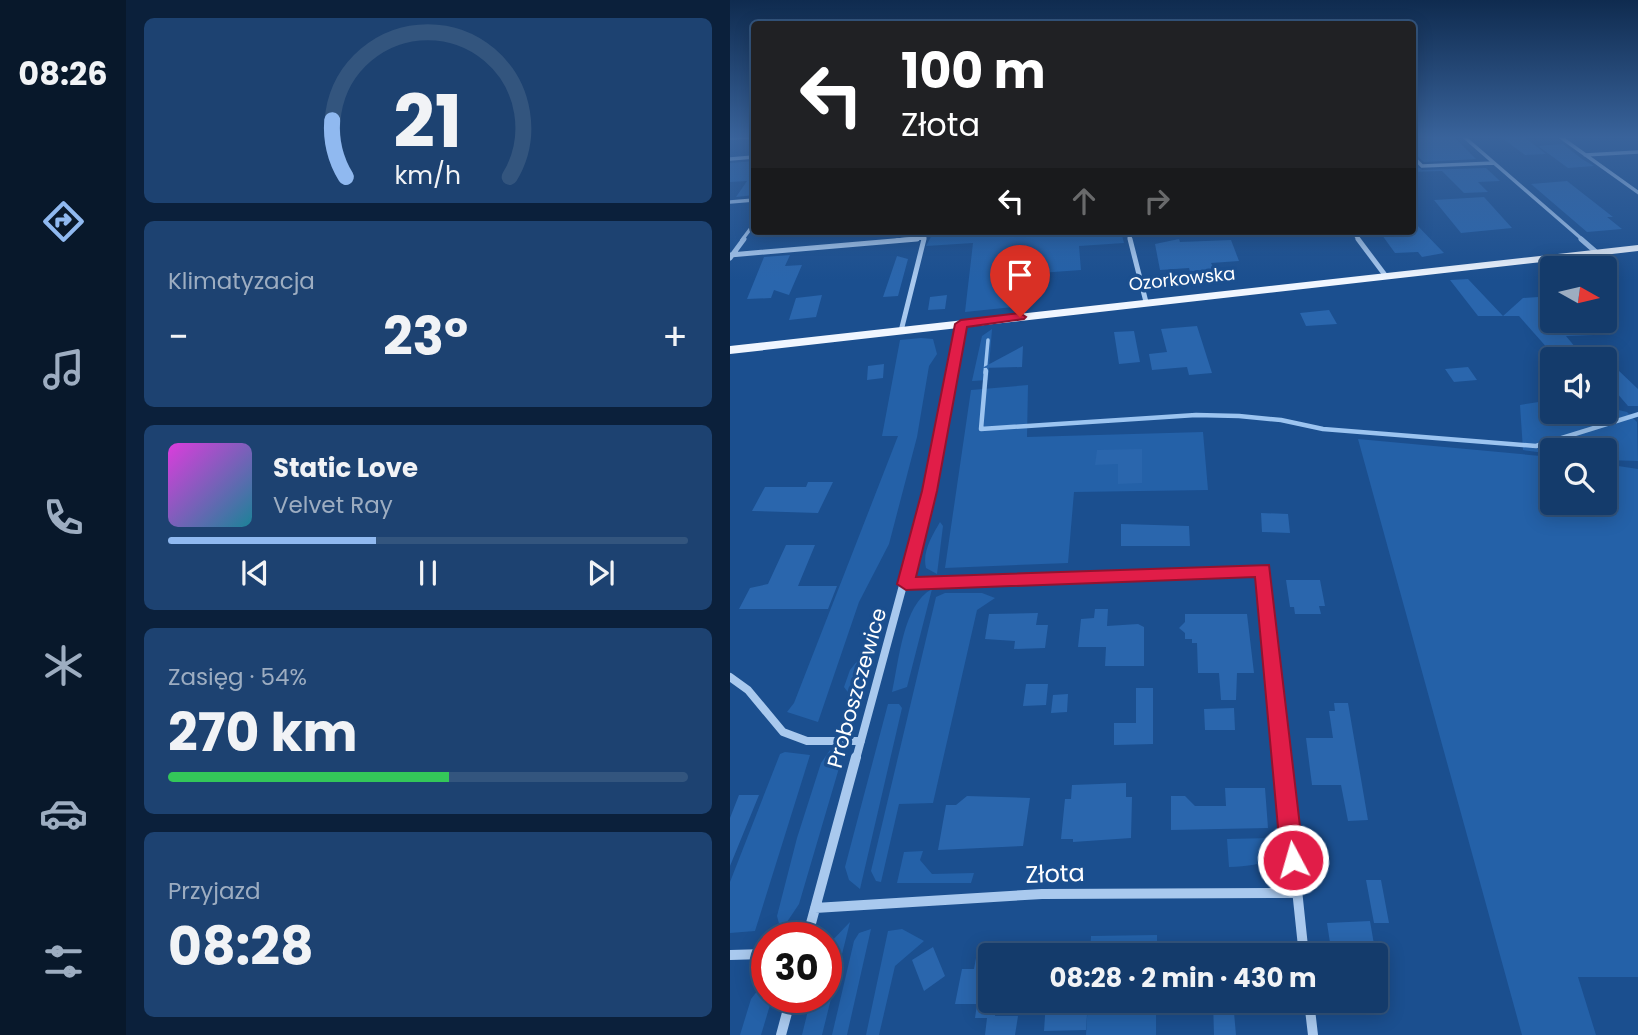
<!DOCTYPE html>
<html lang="pl">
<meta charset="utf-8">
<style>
body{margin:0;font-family:Poppins,sans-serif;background:#1d4271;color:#f1f3f6;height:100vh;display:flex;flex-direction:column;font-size:26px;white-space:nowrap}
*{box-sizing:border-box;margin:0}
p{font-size:23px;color:#9dadc1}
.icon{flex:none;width:38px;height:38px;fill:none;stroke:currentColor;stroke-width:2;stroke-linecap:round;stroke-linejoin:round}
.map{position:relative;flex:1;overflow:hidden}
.panel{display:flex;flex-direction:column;gap:18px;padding:18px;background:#0b203b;width:604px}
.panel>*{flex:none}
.top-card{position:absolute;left:21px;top:21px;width:665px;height:214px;border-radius:7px;box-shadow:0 4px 18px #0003,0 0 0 2px #33557e;background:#202124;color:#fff;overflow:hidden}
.needle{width:46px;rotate:98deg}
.fabs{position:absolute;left:810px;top:256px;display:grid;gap:14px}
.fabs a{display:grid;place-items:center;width:77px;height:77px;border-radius:7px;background:#143b6b;box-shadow:0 4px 18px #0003,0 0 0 2px #33557e;font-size:35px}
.speed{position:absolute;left:21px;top:922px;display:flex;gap:14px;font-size:35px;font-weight:700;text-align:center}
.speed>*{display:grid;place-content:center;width:91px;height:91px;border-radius:50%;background:#143b6b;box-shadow:0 4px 18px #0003,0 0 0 2px #33557e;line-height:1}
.speed .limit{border:10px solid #d22;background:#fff;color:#111}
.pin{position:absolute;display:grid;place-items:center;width:60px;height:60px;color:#fff;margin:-72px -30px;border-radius:50% 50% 50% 0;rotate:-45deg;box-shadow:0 0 7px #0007}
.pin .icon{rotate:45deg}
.me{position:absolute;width:77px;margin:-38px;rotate:354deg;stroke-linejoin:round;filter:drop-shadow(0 0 5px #0008)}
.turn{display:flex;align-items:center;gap:24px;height:147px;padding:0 35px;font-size:32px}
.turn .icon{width:91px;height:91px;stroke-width:2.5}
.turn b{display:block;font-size:49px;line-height:60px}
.lanes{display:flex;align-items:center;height:66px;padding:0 35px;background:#0003;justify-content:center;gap:35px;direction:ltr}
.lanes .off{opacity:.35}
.big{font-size:52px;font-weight:700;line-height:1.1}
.panel .card{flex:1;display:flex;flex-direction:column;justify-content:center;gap:10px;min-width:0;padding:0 24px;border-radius:10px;background:#1d4271}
.panel .dial{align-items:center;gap:0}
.dial svg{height:182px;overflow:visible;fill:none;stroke:#33557e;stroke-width:7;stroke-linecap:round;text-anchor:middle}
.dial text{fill:#f1f3f6;stroke:none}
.song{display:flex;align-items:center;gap:21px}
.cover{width:84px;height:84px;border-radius:10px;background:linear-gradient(135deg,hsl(300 70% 55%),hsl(190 70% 35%))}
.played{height:7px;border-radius:4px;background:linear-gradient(90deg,#90b9f0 40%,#33557e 40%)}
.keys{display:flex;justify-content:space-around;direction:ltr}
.heat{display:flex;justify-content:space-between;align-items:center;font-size:38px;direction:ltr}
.charge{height:10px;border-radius:5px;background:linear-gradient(90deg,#34c759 54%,#33557e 0)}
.trip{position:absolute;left:248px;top:943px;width:410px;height:70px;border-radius:7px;background:#143b6b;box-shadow:0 4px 18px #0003,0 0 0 2px #33557e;font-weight:700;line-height:70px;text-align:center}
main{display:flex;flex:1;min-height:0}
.menu{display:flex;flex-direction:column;width:126px;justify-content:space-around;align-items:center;background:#08182b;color:#9dadc1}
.menu .icon{width:49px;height:49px}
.menu .selected{color:#90b9f0}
.menu b{font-size:32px;color:#f1f3f6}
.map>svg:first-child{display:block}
.green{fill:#2461a8}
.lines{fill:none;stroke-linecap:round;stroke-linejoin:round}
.stream-far1{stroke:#9cc4f0;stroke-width:3.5}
.stream{stroke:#9cc4f0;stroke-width:4.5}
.building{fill:#2a66ad}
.street-far4{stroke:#a9c9ee;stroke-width:3.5}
.street-far3{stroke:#a9c9ee;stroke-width:5}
.street-far2{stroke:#a9c9ee;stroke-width:6}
.street-far1{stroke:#a9c9ee;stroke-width:8}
.street{stroke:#a9c9ee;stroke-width:10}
.primary{fill:#f0f6ff;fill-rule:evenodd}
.route{fill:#e11d48;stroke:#92132f;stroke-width:2}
.labels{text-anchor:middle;stroke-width:7;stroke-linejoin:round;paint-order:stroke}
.far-street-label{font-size:18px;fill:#fff;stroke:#1b4f8f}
.street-label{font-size:21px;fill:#fff;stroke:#1b4f8f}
.near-street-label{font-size:24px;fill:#fff;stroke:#1b4f8f}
</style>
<main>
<nav class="menu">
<b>08:26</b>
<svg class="icon selected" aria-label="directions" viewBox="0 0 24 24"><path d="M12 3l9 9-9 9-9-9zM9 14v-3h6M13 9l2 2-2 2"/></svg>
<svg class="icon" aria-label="music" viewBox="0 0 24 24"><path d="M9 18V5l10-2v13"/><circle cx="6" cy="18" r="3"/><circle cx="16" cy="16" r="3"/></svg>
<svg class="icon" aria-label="phone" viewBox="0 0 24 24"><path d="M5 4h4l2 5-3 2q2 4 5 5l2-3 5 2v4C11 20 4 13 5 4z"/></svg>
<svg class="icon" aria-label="climate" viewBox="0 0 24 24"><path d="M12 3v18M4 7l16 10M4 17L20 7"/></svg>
<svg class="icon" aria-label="car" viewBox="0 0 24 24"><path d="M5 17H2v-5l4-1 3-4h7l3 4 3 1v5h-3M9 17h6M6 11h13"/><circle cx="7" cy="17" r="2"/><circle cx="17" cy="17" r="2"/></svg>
<svg class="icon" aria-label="filters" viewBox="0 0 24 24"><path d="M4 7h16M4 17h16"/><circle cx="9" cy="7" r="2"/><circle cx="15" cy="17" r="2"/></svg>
</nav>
<section class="panel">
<div class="card dial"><svg viewBox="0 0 100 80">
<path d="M14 69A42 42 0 1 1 86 69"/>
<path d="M14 69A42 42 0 0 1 8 44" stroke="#90b9f0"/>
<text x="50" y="56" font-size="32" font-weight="700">21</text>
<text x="50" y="72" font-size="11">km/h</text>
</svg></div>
<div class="card"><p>Klimatyzacja</p>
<div class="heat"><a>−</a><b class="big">23°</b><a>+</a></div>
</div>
<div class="card">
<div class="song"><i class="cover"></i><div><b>Static Love</b><p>Velvet Ray</p></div></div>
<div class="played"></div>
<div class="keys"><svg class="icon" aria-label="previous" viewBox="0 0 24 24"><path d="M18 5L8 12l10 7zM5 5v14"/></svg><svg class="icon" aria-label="pause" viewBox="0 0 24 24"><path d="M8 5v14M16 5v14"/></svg><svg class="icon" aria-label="next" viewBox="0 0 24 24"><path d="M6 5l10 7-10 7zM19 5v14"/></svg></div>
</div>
<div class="card"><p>Zasięg · 54%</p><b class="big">270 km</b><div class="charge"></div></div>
<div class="card"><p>Przyjazd</p><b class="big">08:28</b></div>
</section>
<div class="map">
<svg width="909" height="1035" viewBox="0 0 909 1035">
<rect width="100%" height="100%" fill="#1b4f8f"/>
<path class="green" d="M204,231H391L394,243L349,246L351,270L296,274L295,304L304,305L235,312L243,243L196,246Z
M262,329L258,380L242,381L252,336Z
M191,338L203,339L207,354L199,366L187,437L159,544L129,602L88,722L57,712L64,703L168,436H152L170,340Z
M298,385L297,437L473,432L478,490L344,492L338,563L215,568L241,390Z
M815,401L822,402V411H875V407L897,412L907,422L908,461L875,460V450H822V454L793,450L790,405Z
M628,439L822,457V502H875V464L908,469V977H848L866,1035H792Z
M210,522L213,526L207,574L196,568C192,552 202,536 210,522Z
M202,589L177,687L162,692C169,661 173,604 202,589Z
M215,593H252L265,598L247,610L203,803L169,804L151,882L146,881L141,871L206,597Z
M136,650L130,695H120L114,687L120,670Z
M158,704H169L172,708L130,889L119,880L115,867Z
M100,750L110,759L109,768L69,904L51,931L47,916L67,838L91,763Z
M55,752L80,755L25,931L0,933V882L50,754Z
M550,828C551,864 528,866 499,867L497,839L541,838Z
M193,851L190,860L202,874L244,873L241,883H167L174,852Z
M120,922L92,1035H72L81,998H96V947Z
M141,929L117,1035H102L124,941L129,933Z
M172,929L194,941L165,966L149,1035H136L158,931Z
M427,935V955H360L361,936Z
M36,980L40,1005L31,1035H10L21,999Z
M358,1001H426V1035H356Z"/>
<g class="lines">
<path class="stream-far1" d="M255,373L258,340"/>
<path class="stream" d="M256,371L251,429L466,415L509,416L551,420L593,429L806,446L909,414"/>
</g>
<path class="building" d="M723,136L746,159L694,162L682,152V140Z
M793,136L816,154L795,155L772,138Z
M833,144L852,159L864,166L838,168L808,146Z
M24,161V195L6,197L17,181L0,182V163Z
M682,163L692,170L756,168L770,181L748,182L758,192L734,193L712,171L682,172Z
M837,181L883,217H877L892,229L857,232L801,184Z
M754,197L782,228L731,233L704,200Z
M682,220L714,253L692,257L688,252L665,253L652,235L660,234L658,231H682Z
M449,239L450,242L501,240L509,261L481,263L486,273L461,275L459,268L430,270L425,244Z
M60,255L55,266L72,265L59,295L44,290L41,298L17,299L34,257Z
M167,256L178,259L168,296L153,297Z
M738,279L773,316L793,298L822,296V320H851L864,335L836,336L855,359H827L789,316H748L720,280Z
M92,295L86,317L59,320L66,298Z
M217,295L215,309L198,310L200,297Z
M599,310L607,324L576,326L570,313Z
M467,326L482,373L459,375L457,367L422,370L419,354L437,352L431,329Z
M404,331L410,362L389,364L384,332Z
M293,346L292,367L252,368Z
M154,364L153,378L137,380L138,366Z
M738,367L747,380L724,382L715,369Z
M888,370L909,390V406H898L880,385H875V372Z
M412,449V483L388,484V464L365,465L367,450Z
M78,482H103L88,513L22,511L35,487H76Z
M531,513L558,514L560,533L532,532Z
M391,524L459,526L460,546H391Z
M56,545H85L68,586H107L98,609H9L20,588L38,584Z
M556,580H590L595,606H589L591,614H565L564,607H560Z
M365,609H378L377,626L408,624L414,627V666H375L376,647H348L351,619L364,618Z
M308,613L306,625H318L315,648L284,649L285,641L255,639L259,614Z
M455,614H517L524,673H507L506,700H491L489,673H468L467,643H462V639H455V633L449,628L455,622Z
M296,684H318L316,705L293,706Z
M406,688H423V744L384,745V723H406Z
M338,694L337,712L321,713L323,695Z
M604,703H618L638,820L618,821L611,785H582L576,738H603L599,711H605Z
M504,708L505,730H475L474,709Z
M396,783V797H402L401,838L343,842V839H331L335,799H341L342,785Z
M495,788H535L538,828L441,830V796H455L465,806H496Z
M9,795H29L0,866V818Z
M237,796L300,798L293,846L208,850L216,805H226Z
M636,880H651L659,923H644Z
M640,921L646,956H602L597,923Z
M203,947L215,976L194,991L182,960Z
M246,958H261V1001H267L265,1016H288L285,1035H255L257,1018H245L247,1004H225L232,969H244Z
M316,1001H358L356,1030L314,1031Z
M483,1001H503L506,1035H484Z"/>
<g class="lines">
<path class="street-far4" d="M733,136L853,240
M829,136L909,193
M0,138L24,137
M855,155L909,152
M682,156L692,166L764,163
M0,159L24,157
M0,202L24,200
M398,231L400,240
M622,231L629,240
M12,240L24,224
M167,240L194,238
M194,240L196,231"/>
<path class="street-far3" d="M400,239L416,302
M628,239L655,275
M851,239L866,252
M0,255L187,239
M0,258L14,239
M171,331L194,239
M222,373L231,324"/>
<path class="street-far2" d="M185,543L199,491L222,371"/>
<path class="street-far1" d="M176,584L533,570L553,759
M0,677L18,690L53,732L77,741H131
M126,759L185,541"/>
<path class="street" d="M553,757L574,956
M85,908L312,894L566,893
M77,938L126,757
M0,955L37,954
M579,1001L583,1035
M51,1035L61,998"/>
<path class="primary" d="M909,245V251L0,354V346Z"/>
</g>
<linearGradient id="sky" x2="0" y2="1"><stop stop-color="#0f2b4f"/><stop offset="0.49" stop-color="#39639b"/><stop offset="1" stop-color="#39639b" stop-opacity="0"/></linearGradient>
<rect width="909" height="280" fill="url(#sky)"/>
<path class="route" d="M290,313L296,317L294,319L237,327L207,491L186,577L539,565L574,860L571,868L563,871L554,868L551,860L525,577L176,590L167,584L192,491L225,324L231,320Z"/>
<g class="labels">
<g class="far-street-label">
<text transform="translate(452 279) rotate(-6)" y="6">Ozorkowska</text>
</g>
<g class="street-label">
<text transform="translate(127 688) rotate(-74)" y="7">Proboszczewice</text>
</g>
<g class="near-street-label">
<text transform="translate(325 874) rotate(-2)" y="8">Złota</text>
</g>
</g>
</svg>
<div class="fabs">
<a><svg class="needle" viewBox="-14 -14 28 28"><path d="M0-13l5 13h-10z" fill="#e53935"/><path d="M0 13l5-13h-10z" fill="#9dadc1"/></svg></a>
<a><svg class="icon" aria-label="sound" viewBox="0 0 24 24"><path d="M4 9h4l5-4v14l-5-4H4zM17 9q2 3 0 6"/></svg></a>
<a><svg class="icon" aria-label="search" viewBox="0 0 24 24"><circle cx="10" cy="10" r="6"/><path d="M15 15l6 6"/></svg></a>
</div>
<div class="speed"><div class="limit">30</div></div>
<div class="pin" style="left:290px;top:317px;background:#d93025"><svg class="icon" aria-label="arrive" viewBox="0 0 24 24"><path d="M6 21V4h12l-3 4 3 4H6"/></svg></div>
<svg class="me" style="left:563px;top:860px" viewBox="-20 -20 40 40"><circle r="17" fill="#e11d48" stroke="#fff" stroke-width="3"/><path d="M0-11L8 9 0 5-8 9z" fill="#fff"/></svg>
<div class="trip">08:28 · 2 min · 430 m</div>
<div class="top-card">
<div class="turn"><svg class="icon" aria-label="left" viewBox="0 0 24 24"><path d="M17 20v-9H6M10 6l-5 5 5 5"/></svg><div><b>100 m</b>Złota</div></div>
<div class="lanes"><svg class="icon" aria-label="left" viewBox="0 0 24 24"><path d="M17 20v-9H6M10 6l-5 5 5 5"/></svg><svg class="icon off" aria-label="ahead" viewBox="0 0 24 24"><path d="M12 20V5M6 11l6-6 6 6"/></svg><svg class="icon off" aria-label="right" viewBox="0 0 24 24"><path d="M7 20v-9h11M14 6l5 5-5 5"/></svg></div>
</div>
</div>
</main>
